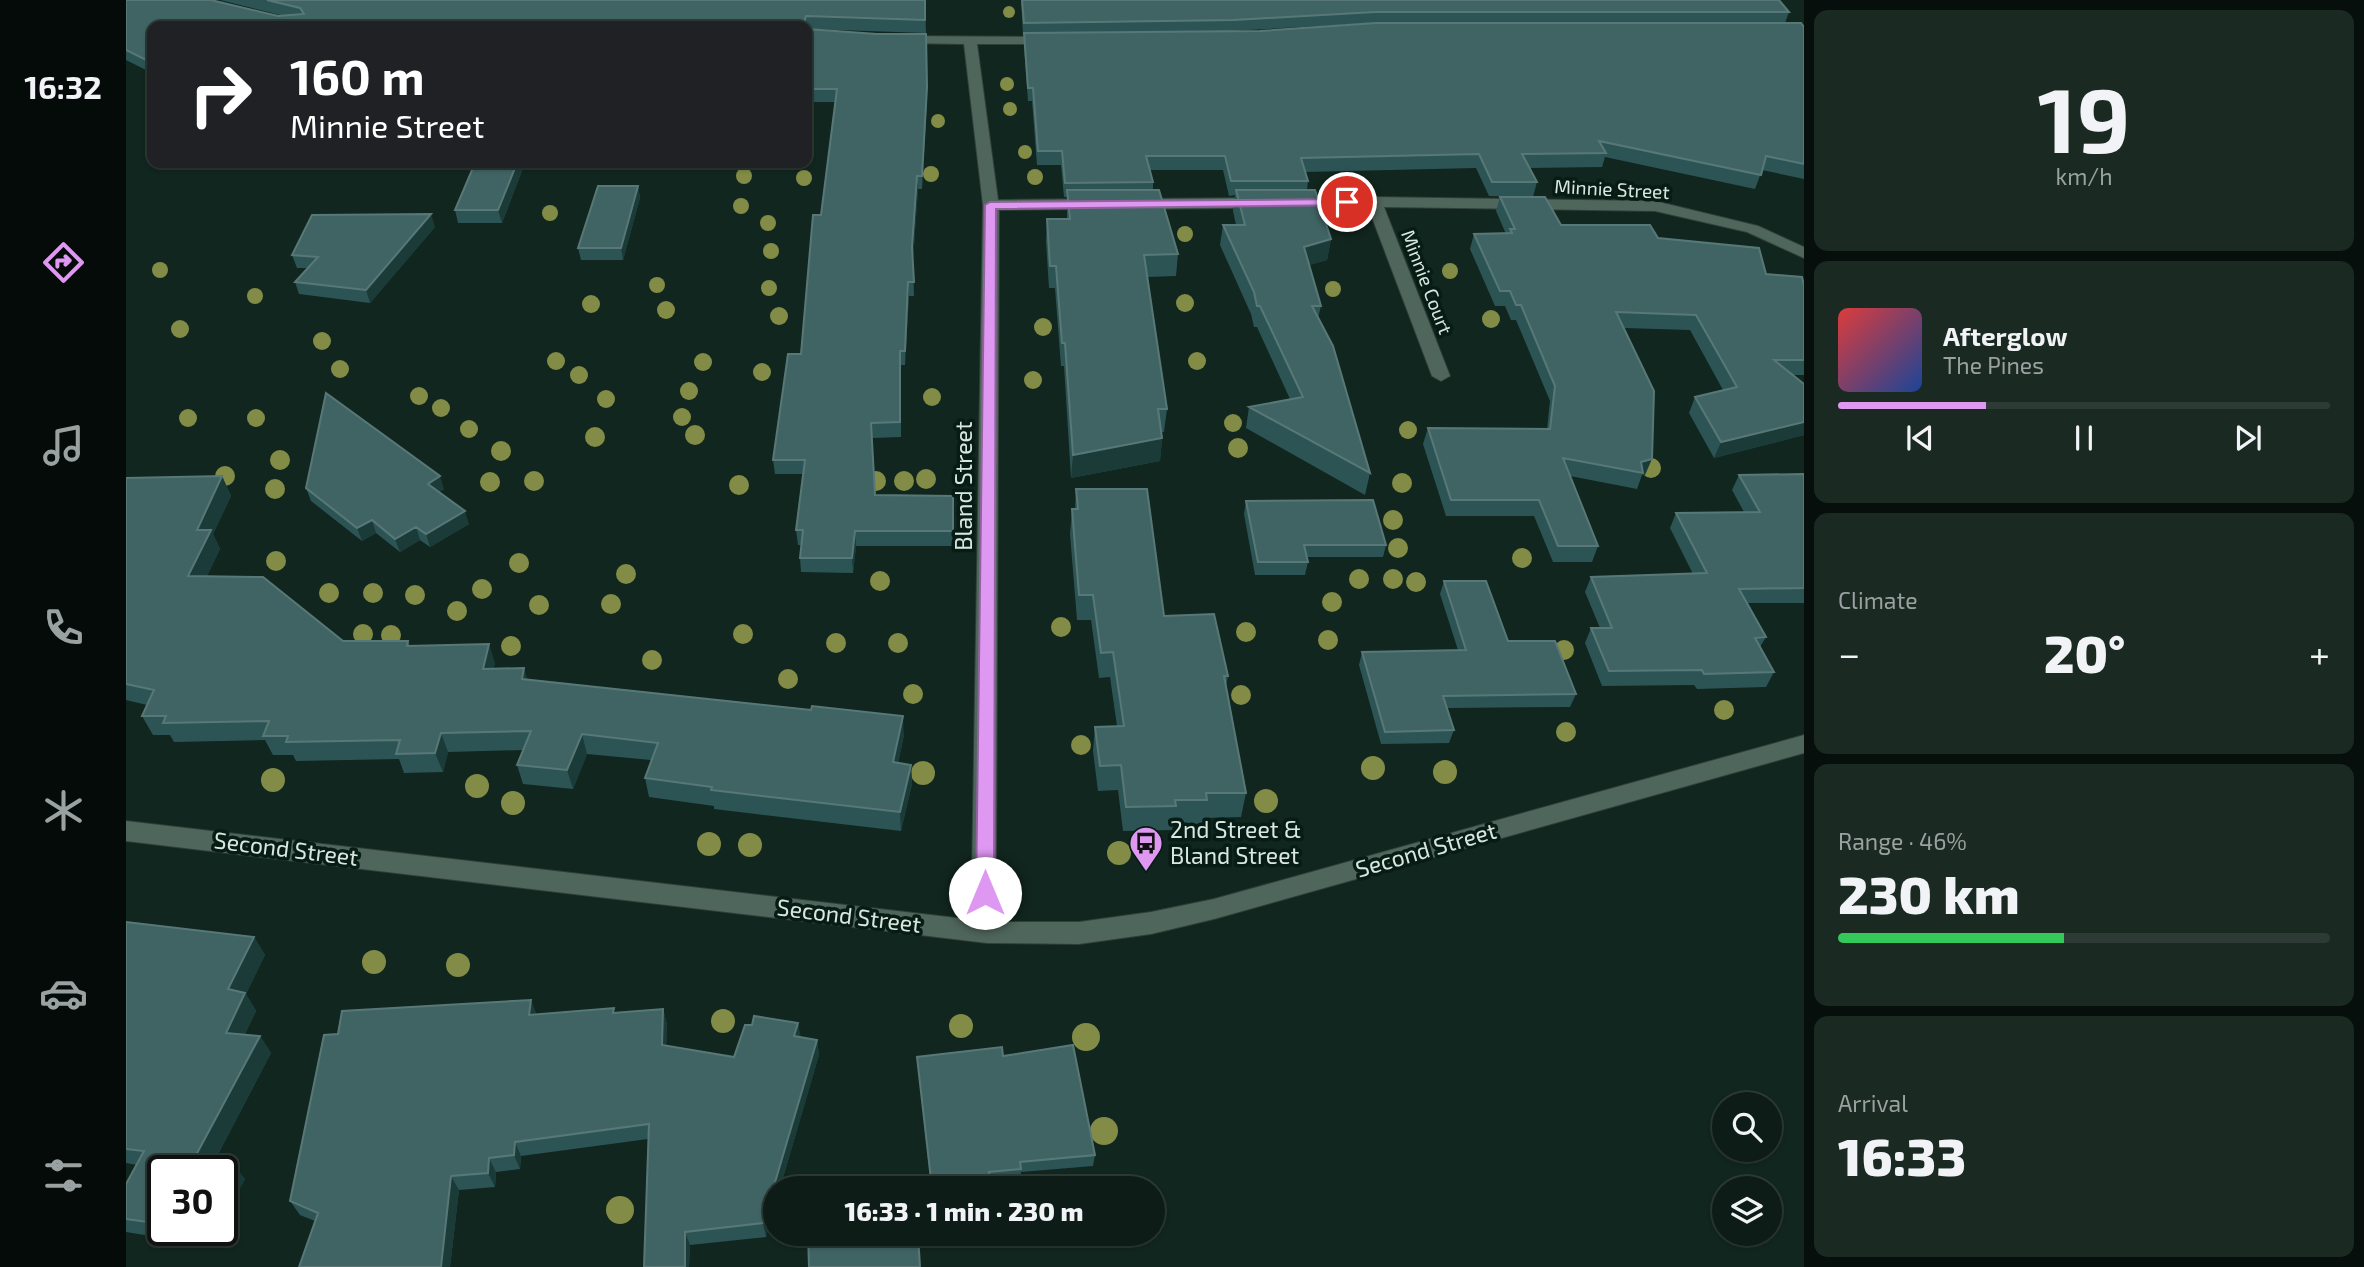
<!DOCTYPE html>
<meta charset="utf-8">
<style>
body{margin:0;font-family:"Exo 2",sans-serif;background:#1b2923;color:#f1f3f6;height:100vh;display:flex;flex-direction:column;font-size:26px;white-space:nowrap}
*{box-sizing:border-box;margin:0}
p{font-size:23px;color:#9aa1a1}
.icon{flex:none;width:38px;height:38px;fill:none;stroke:currentColor;stroke-width:2;stroke-linecap:round;stroke-linejoin:round}
.map{position:relative;flex:1;overflow:hidden}
.side{display:flex;flex-direction:column;gap:10px;padding:10px;background:#070f0c;width:560px}
.side>*{flex:none}
.guide{position:absolute;left:21px;top:21px;width:665px;height:147px;border-radius:14px;box-shadow:0 2px 5px #0004,0 0 0 2px #2d3a35;background:#202124;color:#fff;overflow:hidden}
.buttons{position:absolute;left:1586px;top:1092px;display:grid;gap:14px}
.buttons a{display:grid;place-items:center;width:70px;height:70px;border-radius:50%;background:#0d1c16;box-shadow:0 2px 5px #0004,0 0 0 2px #2d3a35;font-size:35px}
.speed{position:absolute;left:21px;top:1155px;display:flex;gap:14px;font-size:35px;font-weight:700;text-align:center}
.speed>*{display:grid;place-content:center;width:91px;height:91px;border-radius:50%;background:#0d1c16;box-shadow:0 2px 5px #0004,0 0 0 2px #2d3a35;line-height:1}
.speed .limit{border:4px solid #111;border-radius:10px;background:#fff;color:#111}
.pin{position:absolute;display:grid;place-items:center;width:60px;height:60px;color:#fff;margin:-30px;border:4px solid #fff;border-radius:50%;box-shadow:0 2px 7px #0007}
.me{position:absolute;width:77px;margin:-38px;rotate:0deg;stroke-linejoin:round;filter:drop-shadow(0 0 5px #0008)}
.turn{display:flex;align-items:center;gap:24px;height:147px;padding:0 28px;font-size:32px}
.turn .icon{width:91px;height:91px;stroke-width:2.5}
.turn b{display:block;font-size:49px;line-height:60px}
.big{font-size:52px;font-weight:800;line-height:1.1}
.side .tile{flex:1;display:flex;flex-direction:column;justify-content:center;gap:10px;min-width:0;padding:0 24px;border-radius:14px;background:#1b2923}
.side .dial{align-items:center;gap:0}
.dial b{font-size:91px;line-height:1}
.song{display:flex;align-items:center;gap:21px}
.cover{width:84px;height:84px;border-radius:10px;background:linear-gradient(135deg,hsl(0 70% 55%),hsl(220 70% 35%))}
.played{height:7px;border-radius:4px;background:linear-gradient(90deg,#de98f2 30%,#2d3a35 30%)}
.keys{display:flex;justify-content:space-around;direction:ltr}
.heat{display:flex;justify-content:space-between;align-items:center;font-size:38px;direction:ltr}
.charge{height:10px;border-radius:5px;background:linear-gradient(90deg,#34c759 46%,#2d3a35 0)}
.trip{position:absolute;left:637px;top:1176px;width:402px;height:70px;border-radius:35px;background:#0d1c16;box-shadow:0 2px 5px #0004,0 0 0 2px #2d3a35;font-weight:800;line-height:70px;text-align:center}
main{display:flex;flex:1;min-height:0}
.menu{display:flex;flex-direction:column;width:126px;justify-content:space-around;align-items:center;background:#050b09;color:#9aa1a1}
.menu .icon{width:49px;height:49px}
.menu .selected{color:#de98f2}
.menu b{font-size:32px;color:#f1f3f6}
.map>svg:first-child{display:block}
.lines{fill:none;stroke-linecap:round;stroke-linejoin:round}
.minor-casing{stroke:#303f38;stroke-width:2}
.minor{fill:#4f665c;fill-rule:evenodd}
.tree{fill:#838c46}
.wall{fill:#2d5455;fill-rule:evenodd}
.shaded-wall{fill:#1a3b38}
.building{fill:#406464;stroke:#587877;stroke-width:2}
.route{fill:#de98f2;stroke:#90639d;stroke-width:2}
.labels{text-anchor:middle;stroke-width:7;stroke-linejoin:round;paint-order:stroke}
.far-street-label{font-size:19px;fill:#dae7e1;stroke:#071c15}
.street-label{font-size:23px;fill:#dae7e1;stroke:#071c15}
.poi-label{font-size:23px;fill:#dae7e1;stroke:#071c15;text-anchor:start}
</style>
<main>
<nav class="menu">
<b>16:32</b>
<svg class="icon selected" aria-label="directions" viewBox="0 0 24 24"><path d="M12 3l9 9-9 9-9-9zM9 14v-3h6M13 9l2 2-2 2"/></svg>
<svg class="icon" aria-label="music" viewBox="0 0 24 24"><path d="M9 18V5l10-2v13"/><circle cx="6" cy="18" r="3"/><circle cx="16" cy="16" r="3"/></svg>
<svg class="icon" aria-label="phone" viewBox="0 0 24 24"><path d="M5 4h4l2 5-3 2q2 4 5 5l2-3 5 2v4C11 20 4 13 5 4z"/></svg>
<svg class="icon" aria-label="climate" viewBox="0 0 24 24"><path d="M12 3v18M4 7l16 10M4 17L20 7"/></svg>
<svg class="icon" aria-label="car" viewBox="0 0 24 24"><path d="M5 17H2v-5l4-1 3-4h7l3 4 3 1v5h-3M9 17h6M6 11h13"/><circle cx="7" cy="17" r="2"/><circle cx="17" cy="17" r="2"/></svg>
<svg class="icon" aria-label="filters" viewBox="0 0 24 24"><path d="M4 7h16M4 17h16"/><circle cx="9" cy="7" r="2"/><circle cx="15" cy="17" r="2"/></svg>
</nav>
<div class="map">
<svg width="1678" height="1267" viewBox="0 0 1678 1267">
<rect width="100%" height="100%" fill="#11261e"/>
<g class="lines">
<defs>
<path id="minor" d="M774,36L932,37L934,40L927,44H851L872,200L967,199L975,204L967,209L873,210L870,874L873,922H953L1025,912L1088,899L1678,735V753L1088,919L1025,934L953,944L861,943L0,841V821L848,920L846,874L857,205L838,44L769,43L767,40Z
M1248,197L1529,201L1632,226L1678,247V258L1621,232L1529,211L1258,207L1324,376L1315,381L1306,376L1242,207L1010,209L1002,204L1010,199Z"/>
</defs>
<use href="#minor" class="minor-casing"/>
<use href="#minor" class="minor"/>
</g>
<g class="tree">
<circle cx="883" cy="12" r="6"/>
<circle cx="881" cy="84" r="7"/>
<circle cx="884" cy="109" r="7"/>
<circle cx="812" cy="121" r="7"/>
<circle cx="899" cy="152" r="7"/>
<circle cx="805" cy="174" r="8"/>
<circle cx="618" cy="176" r="8"/>
<circle cx="909" cy="177" r="8"/>
<circle cx="678" cy="178" r="8"/>
<circle cx="615" cy="206" r="8"/>
<circle cx="424" cy="213" r="8"/>
<circle cx="642" cy="223" r="8"/>
<circle cx="1059" cy="234" r="8"/>
<circle cx="645" cy="251" r="8"/>
<circle cx="34" cy="270" r="8"/>
<circle cx="1324" cy="271" r="8"/>
<circle cx="531" cy="285" r="8"/>
<circle cx="643" cy="288" r="8"/>
<circle cx="1207" cy="289" r="8"/>
<circle cx="129" cy="296" r="8"/>
<circle cx="1059" cy="303" r="9"/>
<circle cx="465" cy="304" r="9"/>
<circle cx="540" cy="310" r="9"/>
<circle cx="653" cy="316" r="9"/>
<circle cx="1365" cy="319" r="9"/>
<circle cx="917" cy="327" r="9"/>
<circle cx="54" cy="329" r="9"/>
<circle cx="196" cy="341" r="9"/>
<circle cx="430" cy="361" r="9"/>
<circle cx="1071" cy="361" r="9"/>
<circle cx="577" cy="362" r="9"/>
<circle cx="214" cy="369" r="9"/>
<circle cx="636" cy="372" r="9"/>
<circle cx="453" cy="375" r="9"/>
<circle cx="907" cy="380" r="9"/>
<circle cx="563" cy="391" r="9"/>
<circle cx="293" cy="396" r="9"/>
<circle cx="806" cy="397" r="9"/>
<circle cx="480" cy="399" r="9"/>
<circle cx="315" cy="408" r="9"/>
<circle cx="556" cy="417" r="9"/>
<circle cx="62" cy="418" r="9"/>
<circle cx="130" cy="418" r="9"/>
<circle cx="1107" cy="423" r="9"/>
<circle cx="343" cy="429" r="9"/>
<circle cx="1282" cy="430" r="9"/>
<circle cx="569" cy="435" r="10"/>
<circle cx="469" cy="437" r="10"/>
<circle cx="1112" cy="448" r="10"/>
<circle cx="375" cy="451" r="10"/>
<circle cx="154" cy="460" r="10"/>
<circle cx="1525" cy="468" r="10"/>
<circle cx="99" cy="476" r="10"/>
<circle cx="800" cy="479" r="10"/>
<circle cx="408" cy="481" r="10"/>
<circle cx="750" cy="481" r="10"/>
<circle cx="778" cy="481" r="10"/>
<circle cx="364" cy="482" r="10"/>
<circle cx="1276" cy="483" r="10"/>
<circle cx="613" cy="485" r="10"/>
<circle cx="149" cy="489" r="10"/>
<circle cx="1267" cy="520" r="10"/>
<circle cx="1272" cy="548" r="10"/>
<circle cx="1396" cy="558" r="10"/>
<circle cx="150" cy="561" r="10"/>
<circle cx="393" cy="563" r="10"/>
<circle cx="500" cy="574" r="10"/>
<circle cx="1233" cy="579" r="10"/>
<circle cx="1267" cy="579" r="10"/>
<circle cx="754" cy="581" r="10"/>
<circle cx="1290" cy="582" r="10"/>
<circle cx="356" cy="589" r="10"/>
<circle cx="203" cy="593" r="10"/>
<circle cx="247" cy="593" r="10"/>
<circle cx="289" cy="595" r="10"/>
<circle cx="1206" cy="602" r="10"/>
<circle cx="485" cy="604" r="10"/>
<circle cx="413" cy="605" r="10"/>
<circle cx="331" cy="611" r="10"/>
<circle cx="935" cy="627" r="10"/>
<circle cx="1120" cy="632" r="10"/>
<circle cx="237" cy="634" r="10"/>
<circle cx="617" cy="634" r="10"/>
<circle cx="265" cy="635" r="10"/>
<circle cx="1202" cy="640" r="10"/>
<circle cx="710" cy="643" r="10"/>
<circle cx="772" cy="643" r="10"/>
<circle cx="385" cy="646" r="10"/>
<circle cx="1438" cy="650" r="10"/>
<circle cx="526" cy="660" r="10"/>
<circle cx="662" cy="679" r="10"/>
<circle cx="787" cy="694" r="10"/>
<circle cx="1115" cy="695" r="10"/>
<circle cx="1598" cy="710" r="10"/>
<circle cx="1440" cy="732" r="10"/>
<circle cx="955" cy="745" r="10"/>
<circle cx="1247" cy="768" r="12"/>
<circle cx="1319" cy="772" r="12"/>
<circle cx="797" cy="773" r="12"/>
<circle cx="147" cy="780" r="12"/>
<circle cx="351" cy="786" r="12"/>
<circle cx="1140" cy="801" r="12"/>
<circle cx="387" cy="803" r="12"/>
<circle cx="583" cy="844" r="12"/>
<circle cx="624" cy="845" r="12"/>
<circle cx="993" cy="853" r="12"/>
<circle cx="248" cy="962" r="12"/>
<circle cx="332" cy="965" r="12"/>
<circle cx="597" cy="1021" r="12"/>
<circle cx="835" cy="1026" r="12"/>
<circle cx="960" cy="1037" r="14"/>
<circle cx="978" cy="1131" r="14"/>
<circle cx="494" cy="1210" r="14"/>
</g>
<path class="wall" d="M0,0L152,16H158L94,0H799L800,33L681,29L801,100L796,189H792L787,259L788,296H783L779,365H775V437L746,438L749,495L827,496V546H730L727,573L675,572L674,558L675,545H672L670,530L677,474H649L647,460L675,354L695,215L709,102H681V26H26V73L0,60Z
M895,0H1653L1663,12L1659,23L1678,27V179L1636,170L1629,189L1479,157L1476,167L1403,168L1411,182L1407,197L1363,196L1350,168L1179,172L1182,181L1181,190L1205,239L1201,260L1183,265L1195,306L1192,318L1244,473L1239,495L1120,428L1123,407L1164,399L1131,327H1128L1125,314L1094,245L1097,225H1110L1107,211L1109,195L1103,196L1097,170H1024L1027,182V190L1052,254L1050,276L1021,277L1041,409L1038,432H1036V438L1034,461L945,478L938,366H935L929,288H923L920,241L921,219H941V197H938L935,165H911L906,101H902L898,46V35H897ZM1249,23L1134,31H1106Z
M399,163L376,223H332L329,210Z
M512,186L514,198L497,260H455L452,248Z
M1374,197L1435,225L1532,238L1640,274L1678,285V375H1667L1678,384V435L1588,458L1563,413L1569,397L1597,390L1564,330L1498,328L1519,475H1516L1511,489L1444,476L1472,546L1466,562H1427L1408,516H1320L1297,444L1302,428L1421,429L1424,401L1390,320H1385L1379,306H1369L1344,249L1348,234H1380L1370,211Z
M309,227L244,303L173,294L169,282L181,268H171L166,255Z
M1678,474V603H1621L1640,637L1634,647L1648,672L1640,687L1571,689L1568,685L1476,686L1459,643L1465,628H1474L1459,592L1465,577L1567,574L1544,528L1550,513L1618,512L1606,490L1613,475Z
M96,476L105,496L87,534L94,549L81,576L217,641H282L284,646L369,663L367,669L402,680L778,735L772,763L785,765L786,784L775,831L588,809V806L523,797L519,778L525,760L461,754L447,789L397,784L391,765L397,750L322,752L317,772L278,773L273,759L170,761L167,755H147L139,740L48,742L44,735H27L16,716L21,705L0,700V478Z
M180,488L318,489L313,492L343,524L304,547L294,540L274,552L250,533L236,541L185,501Z
M950,489L1038,616L1102,676L1100,686L1120,793L1115,817L1078,818L1076,824L1047,825L1046,830L997,831L992,790L972,791L967,751L969,727L991,726L984,677L973,678L965,620H951L944,534L946,509H949Z
M1120,501L1260,545L1257,557H1181L1182,562L1179,575H1129L1118,514Z
M1318,581L1382,641L1450,694L1444,707L1321,708L1328,730L1323,743L1255,744L1233,665L1236,652L1332,650L1314,594Z
M0,922L128,937L139,955L120,994L130,1011L119,1034L134,1036L145,1053L89,1160L119,1179L37,1171V1230H94L86,1246L0,1232V1184L11,1165L0,1163Z
M537,1009L541,1024L540,1046L608,1057L626,1025L672,1023L674,1037L691,1040L693,1055L654,1188H649L640,1237L564,1245L563,1267H518L522,1139L395,1156L394,1169L370,1172L369,1187L333,1190L324,1267H173L189,1221L174,1215L164,1201L411,1014L489,1013Z
M877,1056L969,1155L967,1166L895,1172L894,1180L865,1183L866,1188H805L791,1057Z"/>
<path class="shaded-wall" d="M801,87V100L796,189V176Z
M391,163H399L376,223L372,210Z
M791,176L792,189L787,260L786,247Z
M512,186L514,198L497,260L495,248Z
M305,214L309,227L244,303L240,290Z
M1205,239L1201,260L1174,268L1178,247Z
M782,282L783,296L779,365V351Z
M1678,422V435L1588,458L1595,442Z
M1036,438L1034,461L945,478L947,455Z
M1526,459L1519,475H1516L1517,473L1515,462Z
M96,476L105,496L87,534L94,549L72,595L62,576L71,530Z
M314,476L318,489L306,496L302,484Z
M339,511L343,524L304,547L300,534Z
M246,520L250,533L236,541L231,528Z
M290,527L294,540L274,552L269,539Z
M729,531L730,546L727,573L726,558Z
M363,644L369,663L363,688L357,669Z
M398,668L404,687L396,679Z
M777,716L778,735L768,781L767,762Z
M315,733L322,752L317,772L309,753Z
M456,734L461,754L447,789L441,770Z
M785,765L786,784L775,831L774,812Z
M128,937L139,955L120,994L130,1011L111,1050L100,1033L102,989Z
M405,1000L411,1015H403Z
M537,1009L541,1024L540,1060L536,1045Z
M672,1023L675,1038L668,1036Z
M134,1036L145,1053L83,1171L69,1157Z
M691,1040L693,1055L654,1188H649V1204L640,1237L637,1223Z
M389,1142L395,1156L394,1169L388,1155Z
M363,1158L370,1172L369,1187L362,1173Z
M107,1163L119,1179L96,1225V1183Z
M325,1176L333,1190L324,1267H315Z
M72,1230H94L86,1246Z
M559,1232L564,1245L563,1267H559Z"/>
<path class="building" d="M0,0H85L152,16L178,14L174,8L141,0H799V20L680,16L677,26H26V63L0,50Z
M896,0H1653L1663,12H1249L1108,20L898,23Z
M1250,23H1675L1678,27V164L1640,156L1635,175L1473,141L1480,153L1396,154L1411,182H1366L1353,154L1175,158L1182,181H1105L1099,156H1020L1027,182L939,183L936,151H912L907,88H902L898,33L1134,31Z
M681,29L751,34H800L801,87L796,176H791L786,247L788,282H782L779,351H774V422L745,423L749,495L827,496V531H729L726,558H674L677,530H670L679,460H647L662,354H675L687,215H695L711,89H681Z
M349,163H391L372,210H329Z
M472,186H512L495,248H452Z
M941,190H1033L1052,254L1018,255L1041,409H1032L1036,438L947,455L939,343H936L930,266H924L921,219H944Z
M1110,190H1189L1205,239L1178,247L1195,306H1186L1207,346L1244,473L1123,407L1177,397L1134,306H1131L1128,292L1097,225H1119Z
M1374,197H1419L1435,225H1524L1532,238L1633,248L1640,274L1676,277L1678,285V360H1648L1678,384V422L1595,442L1569,397L1611,387L1570,315L1490,312L1528,391L1526,459L1515,462L1517,473L1437,458L1472,546H1432L1413,500H1325L1302,428L1424,429L1429,386L1395,305H1390L1384,291H1374L1348,234L1386,233L1384,229H1389Z
M305,214L240,290L169,282L192,257L166,255L186,215Z
M200,393L314,476L302,484L339,511L300,534L290,527L269,539L246,520L231,528L180,488Z
M1678,474V588L1613,589L1640,637L1629,638L1648,672L1578,674L1576,670L1483,671L1465,628H1486L1465,577L1581,573L1550,513L1634,512L1613,475Z
M96,476L71,530H85L62,576L137,577L217,641H282L281,646L363,644L357,669L398,668L396,679L685,710L686,706L777,716L767,762L785,765L774,812L585,790L586,787L519,778L532,743L456,734L441,770L391,765L405,731L315,733L309,753L270,754L274,740L160,742L162,736H137L143,721L37,723L40,716H16L28,690L0,684V478Z
M950,489H1021L1038,616L1088,614L1102,676H1098L1120,793H1080L1081,800H1049L1050,806L1000,807L995,765L974,766L969,727L998,726L987,652L975,653L967,595H953L946,509H952Z
M1247,500L1260,545H1178L1182,562H1132L1120,501Z
M1318,581H1360L1382,641H1429L1450,694L1317,696L1328,730L1259,732L1236,652L1340,650Z
M0,922L128,937L102,989L119,993L100,1033L134,1036L69,1157L107,1163L96,1183V1171H37V1224L0,1219V1184L18,1151L0,1149Z
M405,1000L403,1015L488,1008L487,1013L537,1009L536,1045L608,1057L619,1025H626L628,1016L672,1023L668,1036L691,1040L637,1223L559,1232V1267H518L523,1124L389,1142L388,1155L363,1158L362,1173L325,1176L315,1267H173L192,1213L164,1201L198,1035L212,1034L216,1011Z
M947,1045L969,1155L894,1162L895,1169L863,1172L866,1188H806L791,1057L876,1047L877,1056Z
M682,1234H792L794,1267H683Z"/>
<path class="route" d="M1221,199L1225,200V205L870,209L868,893L866,899L859,901L853,899L850,893L859,205L864,202Z"/>
<defs>
<symbol id="bus-pin" viewBox="-11 -11 22 30"><path d="M0 17L-7.5 6A9.5 9.5 0 1 1 7.5 6Z" fill="#de98f2" stroke="#071c15"/><path d="M-5-6H5V4H4V6H2V4H-2V6H-4V4H-5ZM-3.5-4V0h7V-4ZM-3.5 1.2v1.5H-2V1.2ZM2 1.2v1.5H3.5V1.2Z" fill="#111"/></symbol>
</defs>
<g fill-rule="evenodd">
<use href="#bus-pin" x="1001" y="824" width="38" height="52"/>
</g>
<g class="labels">
<g class="far-street-label">
<text transform="translate(1486 189) rotate(3)" y="7">Minnie Street</text>
<text transform="translate(1301 282) rotate(69)" y="7">Minnie Court</text>
</g>
<g class="street-label">
<text transform="translate(838 486) rotate(-90)" y="8">Bland Street</text>
<text transform="translate(160 849) rotate(7)" y="8">Second Street</text>
<text transform="translate(1300 850) rotate(-16)" y="8">Second Street</text>
<text transform="translate(723 916) rotate(7)" y="8">Second Street</text>
</g>
<g class="poi-label">
<text x="1044" y="838">2nd Street &amp;<tspan x="1044" dy="26">Bland Street</tspan></text>
</g>
</g>
</svg>
<div class="buttons">
<a><svg class="icon" aria-label="search" viewBox="0 0 24 24"><circle cx="10" cy="10" r="6"/><path d="M15 15l6 6"/></svg></a>
<a><svg class="icon" aria-label="layers" viewBox="0 0 24 24"><path d="M12 4l9 5-9 5-9-5zM3 14l9 5 9-5"/></svg></a>
</div>
<div class="speed"><div class="limit">30</div></div>
<div class="pin" style="left:1221px;top:202px;background:#d93025"><svg class="icon" aria-label="arrive" viewBox="0 0 24 24"><path d="M6 21V4h12l-3 4 3 4H6"/></svg></div>
<svg class="me" style="left:859px;top:893px" viewBox="-20 -20 40 40"><circle r="19" fill="#fff"/><path d="M0-13L10 11 0 6-10 11z" fill="#de98f2"/></svg>
<div class="trip">16:33 · 1 min · 230 m</div>
<div class="guide">
<div class="turn"><svg class="icon" aria-label="right" viewBox="0 0 24 24"><path d="M7 20v-9h11M14 6l5 5-5 5"/></svg><div><b>160 m</b>Minnie Street</div></div>
</div>
</div>
<section class="side">
<div class="tile dial"><b>19</b><p>km/h</p></div>
<div class="tile">
<div class="song"><i class="cover"></i><div><b>Afterglow</b><p>The Pines</p></div></div>
<div class="played"></div>
<div class="keys"><svg class="icon" aria-label="previous" viewBox="0 0 24 24"><path d="M18 5L8 12l10 7zM5 5v14"/></svg><svg class="icon" aria-label="pause" viewBox="0 0 24 24"><path d="M8 5v14M16 5v14"/></svg><svg class="icon" aria-label="next" viewBox="0 0 24 24"><path d="M6 5l10 7-10 7zM19 5v14"/></svg></div>
</div>
<div class="tile"><p>Climate</p>
<div class="heat"><a>−</a><b class="big">20°</b><a>+</a></div>
</div>
<div class="tile"><p>Range · 46%</p><b class="big">230 km</b><div class="charge"></div></div>
<div class="tile"><p>Arrival</p><b class="big">16:33</b></div>
</section>
</main>
